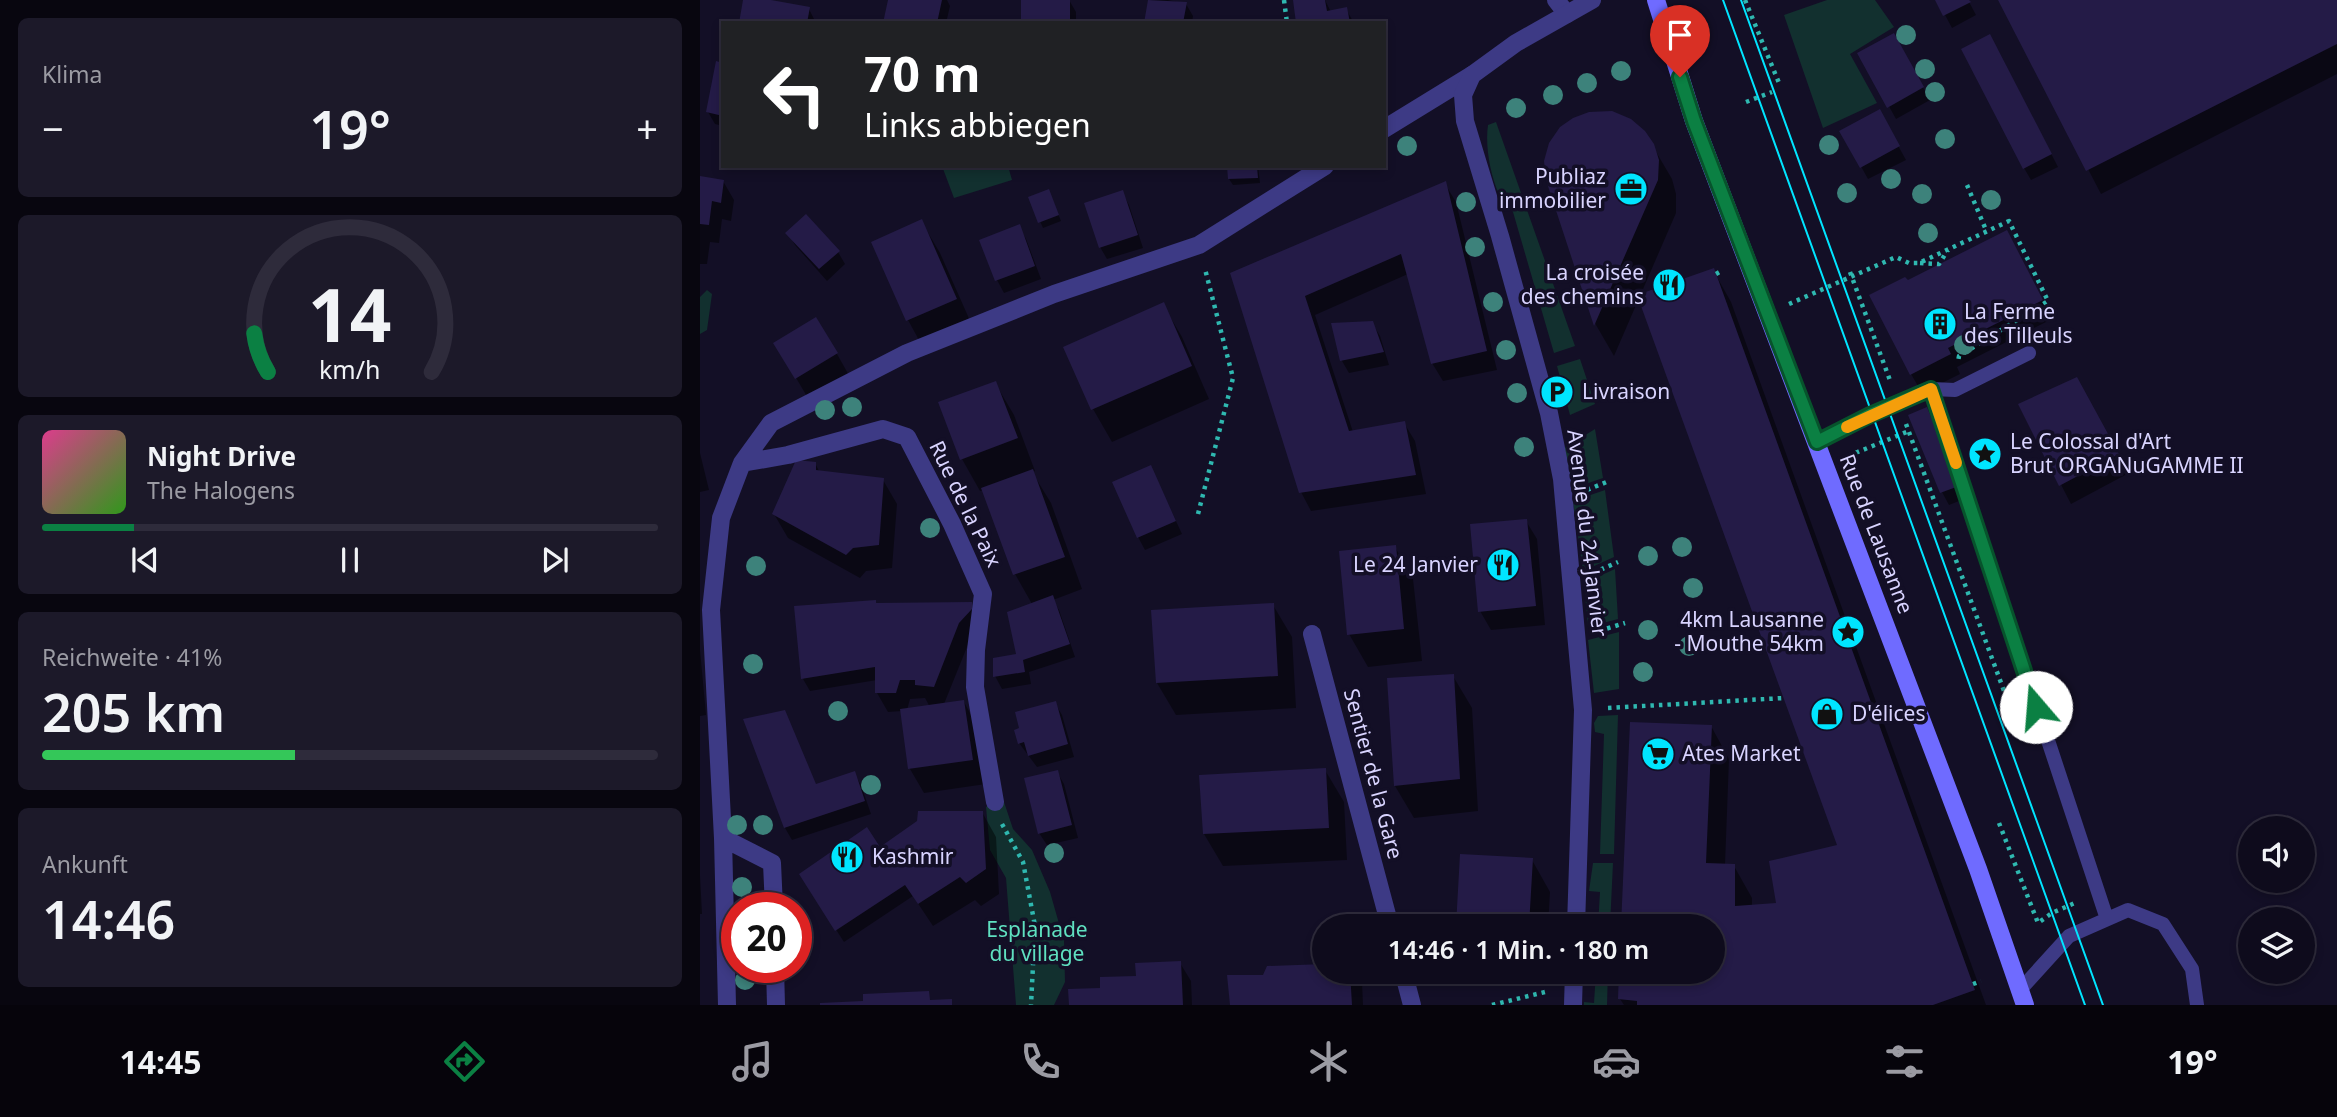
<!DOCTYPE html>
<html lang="de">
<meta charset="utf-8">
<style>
body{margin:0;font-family:"Noto Sans",sans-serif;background:#1c1929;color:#f1f3f6;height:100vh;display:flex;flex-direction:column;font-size:26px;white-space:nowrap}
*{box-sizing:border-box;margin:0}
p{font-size:23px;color:#9b9ba3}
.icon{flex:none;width:38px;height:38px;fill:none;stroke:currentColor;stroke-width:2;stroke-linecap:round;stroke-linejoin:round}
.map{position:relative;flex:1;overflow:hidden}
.side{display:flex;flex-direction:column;gap:18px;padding:18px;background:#08060f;width:700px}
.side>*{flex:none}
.top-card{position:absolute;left:21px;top:21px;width:665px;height:147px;border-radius:0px;box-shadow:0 4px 10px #0003,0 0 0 2px #2e2b3b;background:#202124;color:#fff;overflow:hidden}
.controls{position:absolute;left:1538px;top:816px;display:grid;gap:14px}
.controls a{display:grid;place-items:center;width:77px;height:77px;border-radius:50%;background:#0e0b1c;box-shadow:0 4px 10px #0003,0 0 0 2px #2e2b3b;font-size:35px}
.speed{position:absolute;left:21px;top:892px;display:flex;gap:14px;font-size:35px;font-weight:700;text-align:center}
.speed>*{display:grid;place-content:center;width:91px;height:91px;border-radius:50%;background:#0e0b1c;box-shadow:0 4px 10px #0003,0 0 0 2px #2e2b3b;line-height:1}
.speed .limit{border:10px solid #d22;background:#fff;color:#111}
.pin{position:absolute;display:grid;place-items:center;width:60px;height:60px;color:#fff;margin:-72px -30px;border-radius:50% 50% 50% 0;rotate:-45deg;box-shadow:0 0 7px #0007}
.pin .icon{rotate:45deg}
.me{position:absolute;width:77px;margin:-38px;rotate:342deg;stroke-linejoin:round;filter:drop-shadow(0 0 5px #0008)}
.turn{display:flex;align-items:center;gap:24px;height:147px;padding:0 28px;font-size:32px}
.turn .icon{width:91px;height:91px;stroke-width:2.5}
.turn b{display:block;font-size:49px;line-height:60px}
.big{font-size:52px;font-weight:600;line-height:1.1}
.side .tile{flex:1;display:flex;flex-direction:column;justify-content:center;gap:10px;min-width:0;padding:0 24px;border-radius:10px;background:#1c1929}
.side .dial{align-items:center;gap:0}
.dial svg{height:182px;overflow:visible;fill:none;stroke:#2e2b3b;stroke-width:7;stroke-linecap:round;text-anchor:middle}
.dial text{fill:#f1f3f6;stroke:none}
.song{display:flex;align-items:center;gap:21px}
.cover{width:84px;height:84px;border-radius:10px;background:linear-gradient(135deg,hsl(330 70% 55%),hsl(110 70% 35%))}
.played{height:7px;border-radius:4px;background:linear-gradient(90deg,#0b8043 15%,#2e2b3b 15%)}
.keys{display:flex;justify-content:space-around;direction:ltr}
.heat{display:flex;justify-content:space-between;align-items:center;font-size:38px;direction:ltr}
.charge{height:10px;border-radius:5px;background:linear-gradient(90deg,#34c759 41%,#2e2b3b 0)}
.trip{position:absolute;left:612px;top:914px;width:413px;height:70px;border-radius:35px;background:#0e0b1c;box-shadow:0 4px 10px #0003,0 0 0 2px #2e2b3b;font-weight:600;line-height:70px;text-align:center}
.tabs{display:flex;height:112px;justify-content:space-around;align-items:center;background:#06040b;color:#9b9ba3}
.tabs .icon{width:49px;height:49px}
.tabs .on{color:#0b8043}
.tabs b{font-size:32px;color:#f1f3f6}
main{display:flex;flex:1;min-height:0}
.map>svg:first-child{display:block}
.green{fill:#12302f}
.shadow{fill:#0007;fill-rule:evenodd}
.building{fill:#241b47}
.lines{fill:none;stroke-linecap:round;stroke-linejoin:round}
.path{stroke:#2fb8b0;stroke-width:4.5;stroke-dasharray:3.5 5;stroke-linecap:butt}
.service{stroke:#3d3a85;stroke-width:14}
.minor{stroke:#3d3a85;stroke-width:18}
.tertiary{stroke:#3d3a85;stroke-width:18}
.secondary{stroke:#6f6bff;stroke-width:18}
.tram{stroke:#00e5ff;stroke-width:2}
.tree{fill:#3d827b}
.route-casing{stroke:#07532c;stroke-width:18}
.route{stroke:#0b8043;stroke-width:12}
.slow{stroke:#f59e0b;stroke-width:12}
.labels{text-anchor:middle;stroke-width:7;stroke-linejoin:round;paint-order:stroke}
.poi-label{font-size:21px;fill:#d9d4ff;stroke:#130f26;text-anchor:start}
.street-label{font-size:21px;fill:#d9d4ff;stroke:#130f26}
.park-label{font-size:21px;fill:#5fe0c0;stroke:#130f26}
</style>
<main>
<section class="side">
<div class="tile"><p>Klima</p>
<div class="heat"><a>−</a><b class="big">19°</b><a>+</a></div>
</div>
<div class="tile dial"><svg viewBox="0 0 100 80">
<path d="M14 69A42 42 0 1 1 86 69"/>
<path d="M14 69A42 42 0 0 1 8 52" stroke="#0b8043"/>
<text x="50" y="56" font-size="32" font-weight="700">14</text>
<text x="50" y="72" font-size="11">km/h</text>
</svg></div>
<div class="tile">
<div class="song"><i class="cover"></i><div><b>Night Drive</b><p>The Halogens</p></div></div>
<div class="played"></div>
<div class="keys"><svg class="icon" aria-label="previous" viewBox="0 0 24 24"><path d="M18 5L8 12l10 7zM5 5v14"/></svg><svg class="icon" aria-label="pause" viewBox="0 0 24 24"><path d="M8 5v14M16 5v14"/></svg><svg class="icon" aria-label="next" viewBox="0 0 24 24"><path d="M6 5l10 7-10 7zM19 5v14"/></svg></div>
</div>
<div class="tile"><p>Reichweite · 41%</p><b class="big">205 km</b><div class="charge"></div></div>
<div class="tile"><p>Ankunft</p><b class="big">14:46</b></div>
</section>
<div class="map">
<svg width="1637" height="1005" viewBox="0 0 1637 1005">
<rect width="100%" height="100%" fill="#130f26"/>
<path class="green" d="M1127,0H1175L1194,27L1150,54L1177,103L1123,128L1084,15Z
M796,122L875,346L854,353L813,212C809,206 802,200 799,194C790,175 785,145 788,125Z
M242,166H308L312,180L254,198Z
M7,290L12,294L7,330L0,334V297Z
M880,359L895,404L870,415L857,366Z
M895,429L903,478L871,489L863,449Z
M905,490L914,557L883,571L873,501Z
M915,569L918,619L888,627L884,583Z
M919,632V689L894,693L888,640Z
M918,715L914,854H900L904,734L895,732L894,723L898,716Z
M295,802H304L313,829L332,850L350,892L364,941L365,982L354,1005H316L306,878L290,850L286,807Z
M893,863H913L910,926H898L900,892L889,891Z
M896,971H908L907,1005H884V1002L894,1003Z"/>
<path class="shadow" d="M45,0H62L109,9L116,23H40Z
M190,0H247L250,6L246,23H184Z
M323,0H369L376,12V23H322Z
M450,0H468L486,4L493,16L492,23H445Z
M605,0H625L631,12L646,9L654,23H598Z
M1237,0H1268L1276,15L1252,28Z
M1300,0H1637V74L1401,194Z
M1194,35L1230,100L1196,119L1160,54Z
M1297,48L1358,167L1331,180L1324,168Z
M23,65V126L15,124L8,112Z
M1179,111L1206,160L1168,179L1142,132Z
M952,145L972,179L976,194V213L914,356L896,325L848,179Z
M529,166H558L560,183L533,185L529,179Z
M0,178L23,181L34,200L31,221L22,219L19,243L10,242L7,264H0Z
M745,184L756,202L797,370L743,381L732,363L708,274L615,315L653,432L704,423L715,441L726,494L611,511L601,492L532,274Z
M422,192L429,205L443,248L407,259L400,247Z
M351,196L361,221L343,228L330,198Z
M221,221L240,253L275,332L226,353L208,320L173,243Z
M319,226L326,239L341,279L304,293L297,280Z
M88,233L138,252L145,264L127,281L95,245Z
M1317,251L1352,319L1257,367L1260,374L1222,393L1211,374L1208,283Z
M1013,270L1031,302L1286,1005H924L920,999L1013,971V926H923L1011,726L1029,759L1025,865L1034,866L1052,898V907L1078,905L1139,846Z
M463,305L482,337L509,399L412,442L393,409L365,348Z
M672,323L680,336L689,365L649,373L642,361L633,324Z
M76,344L137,354L155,386L115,410Z
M295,383L314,415L335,471L332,472L351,503L382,589L353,600L359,610L375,657L329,672L331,684L302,689L295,676L319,656L332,604L315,574L284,490L280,491L262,459Z
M1387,398L1429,473L1371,504L1320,405Z
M1226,409L1264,499L1249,505L1242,492Z
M0,453L9,490L0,492Z
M115,463L120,473L183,480L197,504L192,568L166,571L160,578L88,538L74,514Z
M457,480L482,534L445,550L438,537Z
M826,521L837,539L845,625L791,630L780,611Z
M695,547L713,579L722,661L668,667L649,634Z
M271,604L282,622L269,642L244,704L264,702L277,726L286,784L224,793L210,769L202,711L188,712L177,693V680L110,691L103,679L177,605ZM225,698L230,707L207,710L210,699Z
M573,605L592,637L596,708L476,715L457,683Z
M0,650L6,715L0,716Z
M753,676L772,708L778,811L714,818L695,786Z
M355,703L362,715L374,757L337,767L319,743Z
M84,712L116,785L154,773L161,785L171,814L92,840L85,828L46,720Z
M625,770L644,802L647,860L523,866L504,834Z
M357,772L364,784L378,838L347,845L339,833Z
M282,812L296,837L299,894L281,906L275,900L233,926L213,896L144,942L108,886L186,859Z
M832,860L850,892L848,926H758Z
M0,876L2,914H0Z
M480,963L491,981L492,1005H371L402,989Z
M625,971H656L662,982L663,1005H532Z
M770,971H846L845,984L775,980Z"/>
<path class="building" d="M43,0H71L110,7L107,23H39Z
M188,0H242L237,23H183Z
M321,0H370V23H321Z
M448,0L487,2L483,23H444Z
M593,0H625L627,11L647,7L650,23H596Z
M1235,0H1269L1271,2L1243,16Z
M1298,0H1637V44L1386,171Z
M1194,33L1224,87L1187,108L1157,53Z
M1290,34L1352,154L1323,169L1261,49Z
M16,61L23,63V116L6,112Z
M1180,109L1200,146L1160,168L1139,131Z
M912,111L931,119L945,131L954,144L959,160L958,180L894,326L846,180L844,161L849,143L860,127L873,118L889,112Z
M527,166H557L558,178L528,179Z
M0,176L24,180L21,203L12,201L9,225L0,224Z
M746,181L787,351L731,364L701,254L605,296L649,431L705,421L716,475L599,493L530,273Z
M349,189L359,215L338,223L328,197Z
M423,190L438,235L399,248L384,203Z
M106,214L140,251L119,269L85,233Z
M222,219L257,299L206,321L171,242Z
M320,224L335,266L295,281L279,240Z
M1307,230L1343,300L1248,348L1251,354L1210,375L1169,295L1205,277L1208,280Z
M1014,268L1275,990L1233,1005H937V1001L918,999L919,971H1013V926H921L930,722L1012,725L1006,863L1035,864V906L1076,903L1069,861L1137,845L937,295Z
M464,302L492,366L391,410L363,347Z
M116,317L138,353L95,379L73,343Z
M673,321L684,352L640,361L631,323Z
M1377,377L1419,454L1359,486L1318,404Z
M296,381L318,438L260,460L238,402Z
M1227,407L1259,486L1240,493L1208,415Z
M96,460L116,462V470L184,478L179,545L153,548L146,555L72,514Z
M451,465L476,521L437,538L412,482Z
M333,469L365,557L313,575L281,488Z
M827,519L836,606L778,612L770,524Z
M696,545L704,629L647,635L639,551Z
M353,595L370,644L323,660L325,672L293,677V658L316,654L307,612Z
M176,600V603L272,602V609L259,623L234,687L215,685V680H200L196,693H175V667L101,679L94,606Z
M574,603L578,676L456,683L451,610Z
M754,674L760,779L694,786L687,678Z
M264,700L273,760L208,769L200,709Z
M356,701L368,744L328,756L324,742L318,744L314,730L319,728L315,712Z
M85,710L116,784L155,771L165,801L84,828L43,719Z
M626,768L629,828L503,834L499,775Z
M358,770L372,825L338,834L324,778Z
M218,811H283L286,869L266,883L260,877L218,904L205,885L135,931L99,874L167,827L180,847L217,821Z
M760,854L833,858L829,926H756Z
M481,961L483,1005H369L368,989L400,988V977L436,976L435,963Z
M625,964V971H650L652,1005H530L527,975H563L567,966Z
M229,991L230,1000L252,999V1005H120V1003L163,1001V994Z"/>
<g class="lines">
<path class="path" d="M584,0L587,23
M1045,0L1079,83
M1046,102L1072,92
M1267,185L1286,230
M1220,263L1239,264L1248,250
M1150,272L1191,383
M1016,274L1023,270
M1089,304L1196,257L1209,263H1219L1309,221L1348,301L1259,356L1258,362
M1206,424L1304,691
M1148,456L1209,431
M887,490L909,481
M498,514L533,378L505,269
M893,573L918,562
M899,631L925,623
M908,708L1084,698
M1299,823L1338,923L1352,913L1377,902
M302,824L323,862L335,926L331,1005
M1273,984L1281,981
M792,1005L849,991"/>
<path class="service" d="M1232,389L1407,919
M1117,442L1170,415L1232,389L1255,390L1329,353
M1320,990L1369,936L1428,910L1463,924L1492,969L1497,1005"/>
<path class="minor" d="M856,0L867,14
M684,129L772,75
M42,463L88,455L183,429L207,437L252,524L283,594L276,650L275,687L295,802
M612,634L690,926
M23,838L11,610L21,518L42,463L71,423L207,353L354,294L499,245L625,166
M75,968L76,1005
M703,971L712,1005
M27,1005L23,838L72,863L74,908"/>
<path class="tertiary" d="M876,926L883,710L862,479L849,413L800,236L765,121L763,95L772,75L816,43L892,0
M873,1005L874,971"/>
<path class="secondary" d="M956,0L994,121L1278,869L1325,1005"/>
<path class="tram" d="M1023,0L1385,1005
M1041,0L1403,1005"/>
</g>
<g class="tree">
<circle cx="1206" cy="35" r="10"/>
<circle cx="1225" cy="69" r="10"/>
<circle cx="921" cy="71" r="10"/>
<circle cx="887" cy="83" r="10"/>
<circle cx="1235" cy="92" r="10"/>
<circle cx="853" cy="95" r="10"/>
<circle cx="816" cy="108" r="10"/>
<circle cx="1245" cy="139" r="10"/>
<circle cx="1129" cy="145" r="10"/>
<circle cx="707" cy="146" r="10"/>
<circle cx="1191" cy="179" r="10"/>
<circle cx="1147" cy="193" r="10"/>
<circle cx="1222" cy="194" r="10"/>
<circle cx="1291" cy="200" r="10"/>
<circle cx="766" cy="202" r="10"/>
<circle cx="1228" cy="233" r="10"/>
<circle cx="775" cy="247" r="10"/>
<circle cx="793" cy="302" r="10"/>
<circle cx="1264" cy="345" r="10"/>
<circle cx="806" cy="350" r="10"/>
<circle cx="817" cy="393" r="10"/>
<circle cx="152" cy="407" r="10"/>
<circle cx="125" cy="410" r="10"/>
<circle cx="824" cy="447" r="10"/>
<circle cx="230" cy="528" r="10"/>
<circle cx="982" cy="547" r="10"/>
<circle cx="948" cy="556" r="10"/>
<circle cx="56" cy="566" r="10"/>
<circle cx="993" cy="588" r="10"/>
<circle cx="948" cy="630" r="10"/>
<circle cx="989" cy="646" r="10"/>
<circle cx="53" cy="664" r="10"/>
<circle cx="943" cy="672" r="10"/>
<circle cx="138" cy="711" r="10"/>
<circle cx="171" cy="785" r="10"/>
<circle cx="37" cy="825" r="10"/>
<circle cx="63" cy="825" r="10"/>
<circle cx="354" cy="853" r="10"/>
<circle cx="42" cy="887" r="10"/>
<circle cx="45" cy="980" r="10"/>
</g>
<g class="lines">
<defs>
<path id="route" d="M980,77L994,121L1117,442L1170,415L1231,389L1336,707"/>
</defs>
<use href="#route" class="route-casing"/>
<use href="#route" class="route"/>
<path class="slow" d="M1147,427L1231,389L1256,463"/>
</g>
<defs>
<symbol id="office-disc" viewBox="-11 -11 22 22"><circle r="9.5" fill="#00e5ff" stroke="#130f26"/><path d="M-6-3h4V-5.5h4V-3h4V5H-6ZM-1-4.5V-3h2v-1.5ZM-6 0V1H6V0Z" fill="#111"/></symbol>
<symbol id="restaurant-disc" viewBox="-11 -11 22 22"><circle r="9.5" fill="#00e5ff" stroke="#130f26"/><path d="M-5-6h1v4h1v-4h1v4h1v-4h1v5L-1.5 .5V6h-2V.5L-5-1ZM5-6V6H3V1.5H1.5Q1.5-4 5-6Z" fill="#111"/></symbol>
<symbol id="building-disc" viewBox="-11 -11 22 22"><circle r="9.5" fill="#00e5ff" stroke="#130f26"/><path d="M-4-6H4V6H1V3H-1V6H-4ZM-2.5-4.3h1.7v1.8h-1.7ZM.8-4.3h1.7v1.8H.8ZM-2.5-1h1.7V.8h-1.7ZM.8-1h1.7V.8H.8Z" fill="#111"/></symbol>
<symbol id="parking-disc" viewBox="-11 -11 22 22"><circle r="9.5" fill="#00e5ff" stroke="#130f26"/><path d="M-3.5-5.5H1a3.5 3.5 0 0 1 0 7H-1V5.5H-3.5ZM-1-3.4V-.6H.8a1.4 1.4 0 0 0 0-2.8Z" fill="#111"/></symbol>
<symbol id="sight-disc" viewBox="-11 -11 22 22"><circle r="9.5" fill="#00e5ff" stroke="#130f26"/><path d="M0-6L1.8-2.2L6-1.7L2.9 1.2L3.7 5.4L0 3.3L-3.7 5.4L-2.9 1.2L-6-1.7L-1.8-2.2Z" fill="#111"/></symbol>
<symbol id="shop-disc" viewBox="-11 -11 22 22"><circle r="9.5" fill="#00e5ff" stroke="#130f26"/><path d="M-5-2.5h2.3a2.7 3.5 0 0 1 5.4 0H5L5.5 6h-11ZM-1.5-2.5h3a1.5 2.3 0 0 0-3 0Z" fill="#111"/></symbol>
<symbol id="supermarket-disc" viewBox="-11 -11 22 22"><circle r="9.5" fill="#00e5ff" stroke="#130f26"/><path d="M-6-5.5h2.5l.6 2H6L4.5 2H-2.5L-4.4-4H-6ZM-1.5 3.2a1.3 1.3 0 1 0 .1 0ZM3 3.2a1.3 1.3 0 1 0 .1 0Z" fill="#111"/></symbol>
</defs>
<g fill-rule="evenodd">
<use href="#office-disc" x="912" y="170" width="38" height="38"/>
<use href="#restaurant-disc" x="950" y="266" width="38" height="38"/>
<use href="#building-disc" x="1221" y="305" width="38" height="38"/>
<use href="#parking-disc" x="838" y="373" width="38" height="38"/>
<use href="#sight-disc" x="1266" y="435" width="38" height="38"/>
<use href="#restaurant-disc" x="784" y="546" width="38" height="38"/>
<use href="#sight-disc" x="1129" y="613" width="38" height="38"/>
<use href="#shop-disc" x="1108" y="695" width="38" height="38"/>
<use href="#supermarket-disc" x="939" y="735" width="38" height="38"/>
<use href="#restaurant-disc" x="128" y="838" width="38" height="38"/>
</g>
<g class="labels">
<g class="poi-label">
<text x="906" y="184" text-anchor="end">Publiaz<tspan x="906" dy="24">immobilier</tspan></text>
<text x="944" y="280" text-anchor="end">La croisée<tspan x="944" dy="24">des chemins</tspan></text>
<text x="1264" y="319">La Ferme<tspan x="1264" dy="24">des Tilleuls</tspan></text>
<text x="882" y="399">Livraison</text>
<text x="1310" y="449">Le Colossal d'Art<tspan x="1310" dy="24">Brut ORGANuGAMME II</tspan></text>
<text x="778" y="572" text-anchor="end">Le 24 Janvier</text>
<text x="1124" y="627" text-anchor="end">4km Lausanne<tspan x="1124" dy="24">- Mouthe 54km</tspan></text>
<text x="1152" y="721">D'élices</text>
<text x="982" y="761">Ates Market</text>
<text x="172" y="864">Kashmir</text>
</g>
<g class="street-label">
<text transform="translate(265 504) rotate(64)" y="7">Rue de la Paix</text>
<text transform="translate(887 533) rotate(83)" y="7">Avenue du 24-Janvier</text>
<text transform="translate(1176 534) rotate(69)" y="7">Rue de Lausanne</text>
<text transform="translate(673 774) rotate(75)" y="7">Sentier de la Gare</text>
</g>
<g class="park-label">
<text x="337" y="937">Esplanade<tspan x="337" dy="24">du village</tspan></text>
</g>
</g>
</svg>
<div class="controls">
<a><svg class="icon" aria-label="sound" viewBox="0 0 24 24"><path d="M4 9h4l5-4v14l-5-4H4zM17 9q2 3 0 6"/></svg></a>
<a><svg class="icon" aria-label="layers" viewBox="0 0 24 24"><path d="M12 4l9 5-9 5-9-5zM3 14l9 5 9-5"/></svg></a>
</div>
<div class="speed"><div class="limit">20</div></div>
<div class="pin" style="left:980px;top:77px;background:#d93025"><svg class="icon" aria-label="arrive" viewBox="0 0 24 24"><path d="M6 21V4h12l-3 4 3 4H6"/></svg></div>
<svg class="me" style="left:1336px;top:707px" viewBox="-20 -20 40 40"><circle r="19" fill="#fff"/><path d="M0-13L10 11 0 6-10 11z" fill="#0b8043"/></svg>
<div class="trip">14:46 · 1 Min. · 180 m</div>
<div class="top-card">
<div class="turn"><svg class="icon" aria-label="left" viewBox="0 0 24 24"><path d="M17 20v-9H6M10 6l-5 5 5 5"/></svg><div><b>70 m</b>Links abbiegen</div></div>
</div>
</div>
</main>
<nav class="tabs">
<b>14:45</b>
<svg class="icon on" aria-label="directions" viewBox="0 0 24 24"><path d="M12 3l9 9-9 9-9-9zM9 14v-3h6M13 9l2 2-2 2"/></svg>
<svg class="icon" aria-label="music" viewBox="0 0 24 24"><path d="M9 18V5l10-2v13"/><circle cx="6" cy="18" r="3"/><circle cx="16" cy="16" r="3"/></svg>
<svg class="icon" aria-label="phone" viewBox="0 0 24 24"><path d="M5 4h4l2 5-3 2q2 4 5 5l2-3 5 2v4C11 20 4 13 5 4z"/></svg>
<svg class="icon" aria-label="climate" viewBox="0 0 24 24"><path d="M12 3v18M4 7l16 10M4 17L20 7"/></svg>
<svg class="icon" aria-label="car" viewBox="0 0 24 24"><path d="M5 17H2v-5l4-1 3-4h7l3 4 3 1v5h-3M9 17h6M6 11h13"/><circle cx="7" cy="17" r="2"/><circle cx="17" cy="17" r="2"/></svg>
<svg class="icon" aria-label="filters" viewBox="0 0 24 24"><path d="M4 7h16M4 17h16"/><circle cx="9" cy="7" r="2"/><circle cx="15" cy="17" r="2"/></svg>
<b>19°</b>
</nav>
